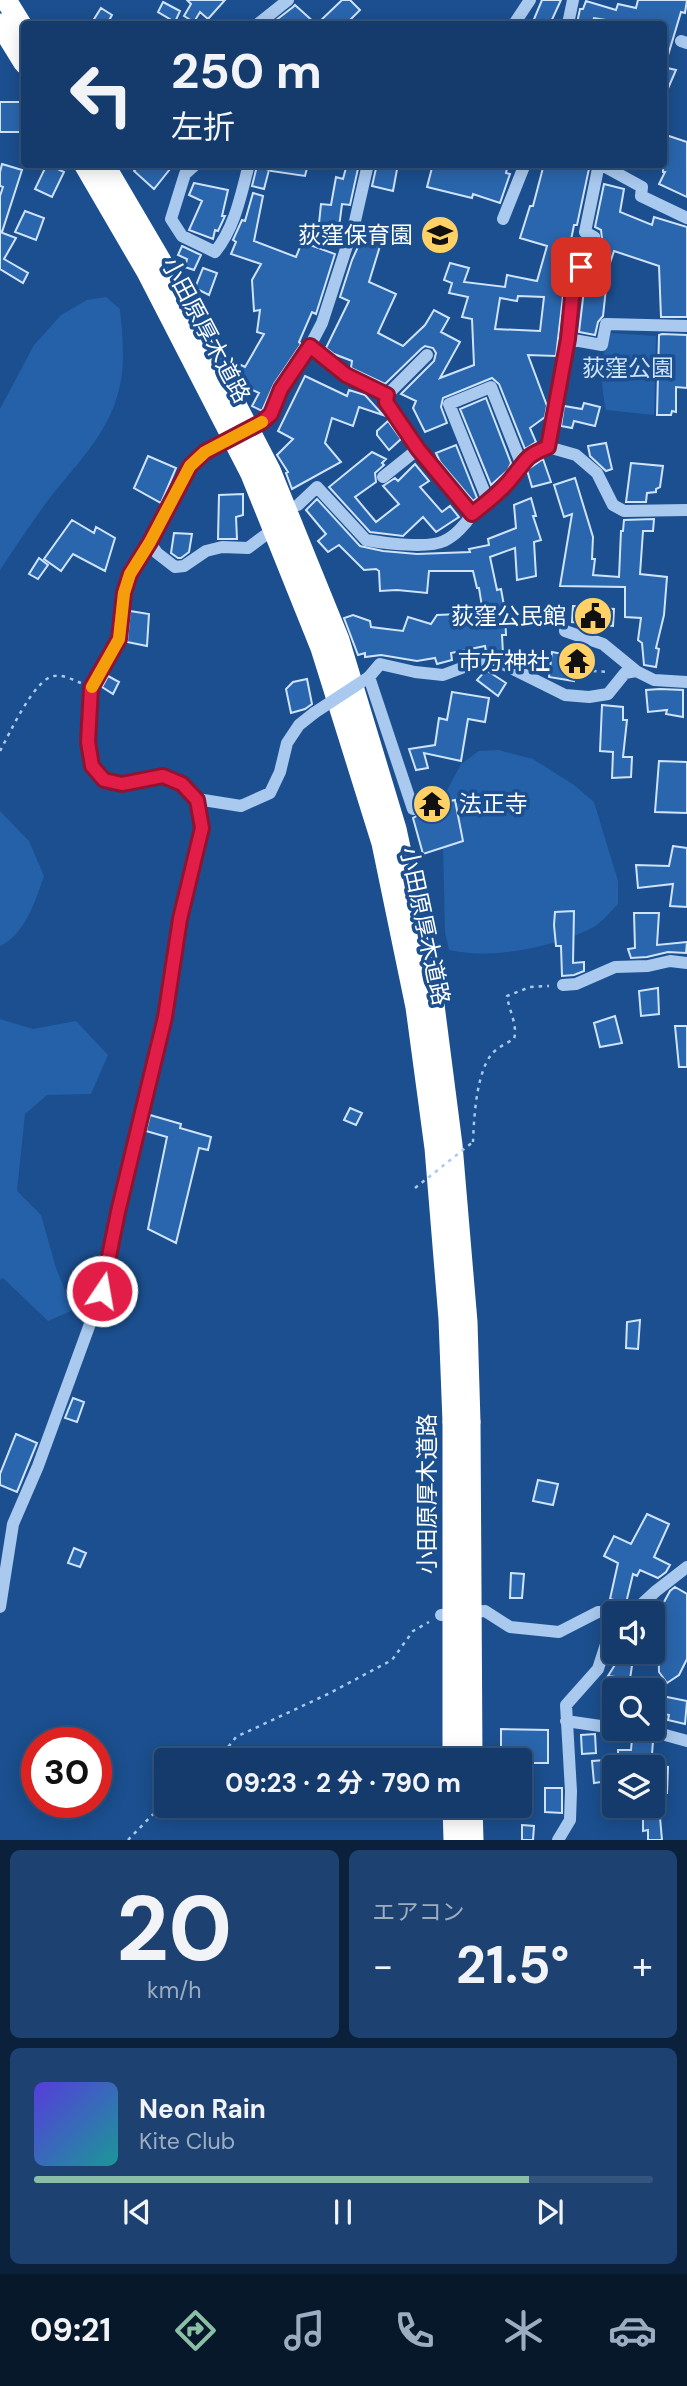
<!DOCTYPE html>
<html lang="ja">
<meta charset="utf-8">
<style>
body{margin:0;font-family:"DM Sans","Noto Sans JP",sans-serif;background:#1d4271;color:#f1f3f6;height:100vh;display:flex;flex-direction:column;font-size:26px;white-space:nowrap}
*{box-sizing:border-box;margin:0}
p{font-size:23px;color:#9dadc1}
.icon{flex:none;width:38px;height:38px;fill:none;stroke:currentColor;stroke-width:2;stroke-linecap:round;stroke-linejoin:round}
.map{position:relative;height:1840px;overflow:hidden}
.drawer{display:flex;flex-direction:column;gap:10px;padding:10px;background:#0b203b;flex:1}
.drawer>*{flex:none}
.banner{position:absolute;left:21px;top:21px;width:646px;height:147px;border-radius:7px;box-shadow:0 4px 18px #0003,0 0 0 2px #33557e;background:#143b6b;color:#f1f3f6;overflow:hidden}
.controls{position:absolute;left:602px;top:1601px;display:grid;gap:14px}
.controls a{display:grid;place-items:center;width:63px;height:63px;border-radius:7px;background:#143b6b;box-shadow:0 4px 18px #0003,0 0 0 2px #33557e;font-size:35px}
.speed{position:absolute;left:21px;top:1727px;display:flex;gap:14px;font-size:35px;font-weight:700;text-align:center}
.speed>*{display:grid;place-content:center;width:91px;height:91px;border-radius:50%;background:#143b6b;box-shadow:0 4px 18px #0003,0 0 0 2px #33557e;line-height:1}
.speed .limit{border:10px solid #d22;background:#fff;color:#111}
.pin{position:absolute;display:grid;place-items:center;width:60px;height:60px;color:#fff;margin:-30px;border-radius:14px;box-shadow:0 4px 10px #0006}
.me{position:absolute;width:77px;margin:-38px;rotate:12deg;stroke-linejoin:round;filter:drop-shadow(0 0 5px #0008)}
.turn{display:flex;align-items:center;gap:24px;height:147px;padding:0 35px;font-size:32px}
.turn .icon{width:91px;height:91px;stroke-width:2.5}
.turn b{display:block;font-size:49px;line-height:60px}
.big{font-size:52px;font-weight:700;line-height:1.1}
.drawer .tile{flex:1;display:flex;flex-direction:column;justify-content:center;gap:10px;min-width:0;padding:0 24px;border-radius:10px;background:#1d4271}
.drawer .dial{align-items:center;gap:0}
.dial b{font-size:91px;line-height:1}
.song{display:flex;align-items:center;gap:21px}
.cover{width:84px;height:84px;border-radius:10px;background:linear-gradient(135deg,hsl(250 70% 55%),hsl(180 70% 35%))}
.played{height:7px;border-radius:4px;background:linear-gradient(90deg,#8abfa5 80%,#33557e 80%)}
.keys{display:flex;justify-content:space-around;direction:ltr}
.heat{display:flex;justify-content:space-between;align-items:center;font-size:38px;direction:ltr}
.drawer .tiles{flex:1;display:grid;gap:10px;grid-template-columns:1fr 1fr}
.tile:last-child{grid-column:span 2}
.trip{position:absolute;left:154px;top:1748px;width:378px;height:70px;border-radius:7px;background:#143b6b;box-shadow:0 4px 18px #0003,0 0 0 2px #33557e;font-weight:700;line-height:70px;text-align:center}
.tabs{display:flex;height:112px;justify-content:space-around;align-items:center;background:#08182b;color:#9dadc1}
.tabs .icon{width:49px;height:49px}
.tabs .current{color:#8abfa5}
.tabs b{font-size:32px;color:#f1f3f6}
.map>svg:first-child{display:block}
.green{fill:#2461a8}
.building{fill:#2a66ad;stroke:#cfe3fa;stroke-width:2;fill-rule:evenodd}
.lines{fill:none;stroke-linecap:round;stroke-linejoin:round}
.path{stroke:#a9c9ee;stroke-width:2.5;stroke-dasharray:3.5 5;stroke-linecap:butt}
.minor{stroke:#a9c9ee;stroke-width:12}
.highway{stroke:#fff;stroke-width:21}
.path-bridge{stroke:#a9c9ee;stroke-width:2.5;stroke-dasharray:3.5 5;stroke-linecap:butt}
.minor-bridge{stroke:#a9c9ee;stroke-width:12}
.highway-bridge{stroke:#fff;stroke-width:21}
.route-casing{stroke:#92132f;stroke-width:18}
.route{stroke:#e11d48;stroke-width:12}
.slow{stroke:#f59e0b;stroke-width:12}
.labels{text-anchor:middle;stroke-width:7;stroke-linejoin:round;paint-order:stroke}
.poi-label{font-size:23px;fill:#fff;stroke:#1b4f8f;text-anchor:end}
.street-label{font-size:23px;fill:#fff;stroke:#1b4f8f}
.park-label{font-size:23px;fill:#cfe3fa;stroke:#1b4f8f}
</style>
<div class="map">
<svg width="687" height="1840" viewBox="0 0 687 1840">
<rect width="100%" height="100%" fill="#1b4f8f"/>
<path class="green" d="M106,297L120,309C122,332 125,357 121,380C113,429 79,461 49,499C32,522 16,546 0,570V409L34,345L61,315L87,300Z
M610,333L656,336L654,415L606,410C600,382 600,359 610,333Z
M498,750L533,759L574,785L594,802L618,881V904C611,911 603,921 594,927C556,947 491,960 449,950L445,932L442,800L461,764L479,751Z
M0,811L29,841L44,876C36,899 25,935 0,946Z
M0,1019L33,1029L76,1021L108,1055L91,1094L47,1095L25,1114L17,1191L41,1215L56,1268L73,1310L48,1321L3,1278L0,1280Z"/>
<path class="building" d="M187,0H225L208,19L200,12L194,22L184,16L191,4Z
M342,0H350L360,10L346,24H317Z
M542,0H561L550,24H532Z
M638,0H687L685,13L681,12L666,62H663V24H632L594,18L592,24L577,23L580,9H583L586,1L616,10L618,4L636,8Z
M163,2L180,11L175,22L158,12Z
M295,5L316,24H271L293,7Z
M101,8L112,15L107,24H91Z
M663,67L676,70L663,100Z
M0,102H21V132H0Z
M663,134L687,142V197L659,184L665,172H663Z
M2,164L22,170L2,232L0,231V196L3,187L0,186V172Z
M47,164L64,172L52,197L35,189Z
M140,164H174L154,189L134,171Z
M271,164H308L305,176L271,171Z
M347,164H359L350,205L342,204L338,235L318,233L321,204L331,205L336,177L343,179Z
M377,164H398L393,191L372,186Z
M433,164H508L506,173L510,174L500,203L473,194L472,198L427,187Z
M544,164H590L577,225H574L571,240L565,239L557,266H562L563,296L556,356L528,355L547,406L545,417L530,428L536,442L525,449L499,384L492,378L443,398L441,407L447,423L425,432L413,408L416,401L401,394L434,361L436,353L433,348L425,346L421,349L385,384L351,368L352,361L334,354L326,348L349,301L340,297L352,260L362,238H359L363,224L384,233L369,282L396,294L378,333L403,346L425,325L434,310L449,318L441,332L460,342L440,378L474,365L472,319L462,317L468,297L449,293L452,283L444,280L450,263L469,268L464,282L505,287L507,275L537,281L547,246L520,238L530,206H533ZM518,296L544,297L540,331L495,329L500,298L517,301Z
M257,166L269,170L264,189L252,186Z
M194,183L228,190L222,216H225L218,231L215,230L213,239L189,230L202,201L189,195Z
M604,184L624,189L620,212L652,225L654,217L687,227V317H661L659,266L614,251L605,278L607,279L603,316L598,322L595,335L579,332L584,290L602,239L601,230L595,227Z
M253,193L263,196L254,241L296,257L302,242L335,254L316,314L312,312L299,342L301,344L274,384L262,411L252,406L259,393L240,384L234,372L239,364L245,367L264,334L257,332L260,310L254,311L252,280L261,264L231,254L236,242L233,240L242,220L245,221Z
M25,211L44,218L36,240L15,232Z
M0,232L16,238L4,259L28,273L23,283L0,269Z
M182,246L201,255L194,270L185,267L187,259L178,255Z
M203,268L217,273L209,295L195,288Z
M662,334L687,335V388L676,387V412L672,411L671,415H657L659,335Z
M305,376L347,396L349,390L365,395L383,415L359,407L353,426L332,418L325,443L341,462L292,489L286,473L288,472L277,455L293,439L278,431Z
M486,398L511,463L508,470L491,485L460,409Z
M584,403L600,407L595,426L574,421L572,428L561,426L564,406L582,409Z
M388,421L401,439L389,450L377,435V431Z
M606,443L612,469L606,471L590,456L588,446Z
M456,445L477,498L473,501L440,462L436,453Z
M372,452L386,459L382,463L384,465L375,473L376,482L355,497L376,522L399,504L383,486L395,478L398,481L415,464L429,481L420,487L442,512L450,506L459,517L436,532L423,517L403,536L370,532L329,487Z
M148,456L176,468L161,503L134,488Z
M543,459L551,482L532,487L527,470Z
M631,463L663,466L660,487L656,489V492L647,493L646,502H626Z
M575,478L593,537L592,559H595L593,575L619,577L621,531H623L624,520L654,519L653,531H643L640,574L667,577L664,615L656,648L659,649L656,667L644,665L642,643L638,640L641,618L625,617V587L560,586L572,514L564,517L554,485Z
M243,494V515L236,517L237,539H218L219,495Z
M531,498L536,516H533L541,540L534,542L536,576L517,580L515,548L490,557L497,590L501,589L505,611L506,635H502L503,654L486,652L485,646L451,653L452,660L437,664L435,658L417,661L381,655L365,657V653L358,655L344,618L353,615L370,621L371,627L403,631L408,617L431,624L437,615L483,613L479,588H477L473,571H429L427,593L397,590L380,591L379,571L376,569L364,570L339,545L328,552L318,541L326,534L306,510L317,499L360,546L383,551L417,554L470,552L469,549L489,545L488,539L516,528L514,505Z
M72,520L94,533L96,527L115,538L105,571L73,554L61,571L44,559Z
M174,533L192,534L189,552L181,558H178L171,553Z
M39,558L48,565L38,579L29,574Z
M573,606L614,609L613,626L572,622Z
M130,611L149,614L147,646L127,642Z
M552,652L579,657L574,681L549,677Z
M486,670L506,683L498,696L477,680Z
M108,676L119,682L113,694L102,687Z
M307,679L312,704L305,709L291,713L286,689L293,682Z
M660,689L683,690V717L666,714L667,710L648,712L646,690Z
M452,692L489,698L485,722L468,719L461,761L424,753L428,768L416,770L409,749L435,745L439,718L447,720Z
M602,705L623,707V720H627L623,757H632L631,777L612,778L613,752L600,751Z
M659,761L687,762V813L655,812Z
M455,800L463,841L423,854L413,818L420,814L421,807Z
M673,846L687,848V907L670,906L673,884L638,888L636,865L669,866Z
M574,911L573,963L584,962V971L574,975L562,976L561,946H556L554,925L555,912Z
M634,913H659L657,945L687,942L686,953L668,952L647,957L631,958L628,949L635,948Z
M658,988L659,1014L641,1016L639,991Z
M615,1016L622,1043L600,1047L594,1023Z
M675,1026H687V1067H679Z
M350,1108L362,1113L356,1125L344,1120Z
M150,1115L181,1124L180,1128L211,1137L208,1150L199,1148L176,1243L148,1229L167,1137L146,1131Z
M640,1320L638,1349L626,1348L627,1322Z
M73,1398L84,1402L77,1422L65,1418Z
M16,1434L37,1443L17,1492L0,1485V1474Z
M538,1480L558,1484L553,1505L533,1501Z
M647,1514L669,1524L654,1557L670,1565L666,1572L658,1578L640,1570L637,1576L633,1574L626,1603L610,1599L618,1563L604,1556L614,1536L631,1544Z
M74,1548L86,1553L80,1567L68,1563Z
M511,1573L524,1574L522,1598H510Z
M675,1587L687,1594V1659L679,1675L667,1683L659,1672L658,1632L653,1640V1610L658,1613L670,1591Z
M623,1652H634L630,1679L608,1676Z
M657,1695L687,1701L685,1724L668,1720L669,1715L654,1712Z
M501,1729L548,1730V1763H525V1748L501,1749Z
M595,1734L596,1753L582,1754L581,1735Z
M632,1739L653,1741L651,1768H639L640,1763L618,1762V1750H631Z
M606,1760L608,1781L594,1783L592,1761Z
M653,1766L668,1767L667,1793L653,1792Z
M545,1788H562V1813L545,1812Z
M643,1806H659L662,1840H648V1830L643,1831Z
M522,1825L534,1826L533,1840H522Z"/>
<g class="lines">
<path class="path" d="M576,670L608,672
M0,751C10,733 34,679 54,676C63,674 73,680 81,683
M473,1142C474,1118 476,1075 491,1055C496,1048 507,1043 514,1039C518,1026 509,1010 507,996L530,987L549,986
M218,1760L236,1737L328,1694L392,1660L413,1631L429,1622
M128,1840L166,1801"/>
<path class="minor" d="M258,24L288,0
M514,24L530,0
M568,24L573,0
M681,41L687,43
M196,164L185,174L171,219L182,236L215,252C235,227 241,195 249,164
M600,164L642,187L641,196L687,218
M503,219L525,164
M568,339L602,345L606,324L687,326
M310,346L346,375L387,395L386,403L418,449L472,514L515,475L521,463L534,453L548,447L576,455L597,473L613,505L624,511L687,510
M387,395L427,355
M262,422L271,414L281,389L310,346L322,323L355,221L368,164
M548,447L568,339L572,297L594,237L585,232L599,164
M383,477L418,449
M488,501L449,404L491,387L521,463
M298,505L317,487L366,540C384,543 428,549 444,541C455,536 466,524 472,514
M150,543L157,553L175,567L184,566L206,551L222,547L248,548L264,536
M565,631L603,644L636,671
M197,799L241,806L270,793L280,772L287,743L299,725L314,713
M413,809L369,677L380,664L415,672L443,675L483,660L505,665L565,695L589,697L608,694L625,673L636,671L654,680L687,682
M563,985L576,984L615,967L648,966L670,961L687,963
M0,1607L13,1524L38,1466L102,1291L118,1212L165,1017L180,919L202,828L197,799L182,784L163,776L122,784L105,780L92,766L88,742L91,688L119,639L123,593L130,574L150,543L190,466L205,452
M631,1614L656,1591L687,1567
M441,1615L485,1611L510,1627L559,1632L598,1612H610L614,1616
M566,1721L614,1728
M621,1729L658,1733L687,1741
M558,1840L570,1820L571,1791L566,1705L598,1669L608,1638L614,1631"/>
<path class="highway" d="M6,0L24,29
M0,24L24,63
M84,164L147,272L251,474L321,648L382,843L416,1007L435,1148L449,1319L453,1422
M104,164L161,261L270,470L339,640L396,829L434,1005L452,1145L467,1322L470,1422
M453,1806L454,1840
M472,1806L473,1840"/>
<path class="path-bridge" d="M415,1188L473,1142"/>
<path class="minor-bridge" d="M205,452L262,422
M314,713L369,677"/>
<path class="highway-bridge" d="M453,1422V1760
M470,1422L472,1760"/>
</g>
<g class="lines">
<defs>
<path id="route" d="M102,1291L118,1212L165,1017L180,919L202,828L197,800L182,784L163,776L122,784L104,780L92,766L88,742L91,688L119,639L124,593L130,574L150,542L190,466L205,452L262,422L271,414L281,389L310,346L346,375L387,395L386,402L418,449L472,514C487,502 503,490 514,475C528,458 526,456 548,447L568,339L572,298L581,267"/>
</defs>
<use href="#route" class="route-casing"/>
<use href="#route" class="route"/>
<path class="slow" d="M92,687L119,639L124,593L130,574L150,542L190,466L205,452L262,422"/>
</g>
<defs>
<symbol id="school-disc" viewBox="-11 -11 22 22"><circle r="9.5" fill="#ffd166" stroke="#1b4f8f"/><path d="M0-5L7-2L0 1L-7-2ZM-4 1L0 2.5L4 1V4Q0 6-4 4Z" fill="#111"/></symbol>
<symbol id="civic-disc" viewBox="-11 -11 22 22"><circle r="9.5" fill="#ffd166" stroke="#1b4f8f"/><path d="M-.6-6.5H3V-4.5H.6V-3L4-1V1h2V6H-6V1h2V-1L-.6-3ZM-1.2 2.5V6h2.4V2.5Z" fill="#111"/></symbol>
<symbol id="temple-disc" viewBox="-11 -11 22 22"><circle r="9.5" fill="#ffd166" stroke="#1b4f8f"/><path d="M0-6L5-2H3V0L6.5 2.5H4V6H1.5V3h-3V6H-4V2.5H-6.5L-3 0V-2H-5Z" fill="#111"/></symbol>
</defs>
<g fill-rule="evenodd">
<use href="#school-disc" x="418" y="213" width="44" height="44"/>
<use href="#civic-disc" x="571" y="594" width="44" height="44"/>
<use href="#temple-disc" x="555" y="639" width="44" height="44"/>
<use href="#temple-disc" x="410" y="782" width="44" height="44"/>
</g>
<g class="labels">
<g class="poi-label">
<text x="413" y="243">荻窪保育園</text>
<text x="566" y="624">荻窪公民館</text>
<text x="550" y="669">市方神社</text>
<text x="459" y="812" text-anchor="start">法正寺</text>
</g>
<g class="street-label">
<text transform="translate(206 330) rotate(62)" y="8">小田原厚木道路</text>
<text transform="translate(425 926) rotate(78)" y="8">小田原厚木道路</text>
<text transform="translate(427 1494) rotate(-90)" y="8">小田原厚木道路</text>
</g>
<g class="park-label">
<text x="628" y="376">荻窪公園</text>
</g>
</g>
</svg>
<div class="controls">
<a><svg class="icon" aria-label="sound" viewBox="0 0 24 24"><path d="M4 9h4l5-4v14l-5-4H4zM17 9q2 3 0 6"/></svg></a>
<a><svg class="icon" aria-label="search" viewBox="0 0 24 24"><circle cx="10" cy="10" r="6"/><path d="M15 15l6 6"/></svg></a>
<a><svg class="icon" aria-label="layers" viewBox="0 0 24 24"><path d="M12 4l9 5-9 5-9-5zM3 14l9 5 9-5"/></svg></a>
</div>
<div class="speed"><div class="limit">30</div></div>
<div class="pin" style="left:581px;top:267px;background:#d93025"><svg class="icon" aria-label="arrive" viewBox="0 0 24 24"><path d="M6 21V4h12l-3 4 3 4H6"/></svg></div>
<svg class="me" style="left:102px;top:1291px" viewBox="-20 -20 40 40"><circle r="17" fill="#e11d48" stroke="#fff" stroke-width="3"/><path d="M0-11L8 9 0 5-8 9z" fill="#fff"/></svg>
<div class="trip">09:23 · 2 分 · 790 m</div>
<div class="banner">
<div class="turn"><svg class="icon" aria-label="left" viewBox="0 0 24 24"><path d="M17 20v-9H6M10 6l-5 5 5 5"/></svg><div><b>250 m</b>左折</div></div>
</div>
</div>
<section class="drawer">
<div class="tiles">
<div class="tile dial"><b>20</b><p>km/h</p></div>
<div class="tile"><p>エアコン</p>
<div class="heat"><a>−</a><b class="big">21.5°</b><a>+</a></div>
</div>
<div class="tile">
<div class="song"><i class="cover"></i><div><b>Neon Rain</b><p>Kite Club</p></div></div>
<div class="played"></div>
<div class="keys"><svg class="icon" aria-label="previous" viewBox="0 0 24 24"><path d="M18 5L8 12l10 7zM5 5v14"/></svg><svg class="icon" aria-label="pause" viewBox="0 0 24 24"><path d="M8 5v14M16 5v14"/></svg><svg class="icon" aria-label="next" viewBox="0 0 24 24"><path d="M6 5l10 7-10 7zM19 5v14"/></svg></div>
</div>
</div>
</section>
<nav class="tabs">
<b>09:21</b>
<svg class="icon current" aria-label="directions" viewBox="0 0 24 24"><path d="M12 3l9 9-9 9-9-9zM9 14v-3h6M13 9l2 2-2 2"/></svg>
<svg class="icon" aria-label="music" viewBox="0 0 24 24"><path d="M9 18V5l10-2v13"/><circle cx="6" cy="18" r="3"/><circle cx="16" cy="16" r="3"/></svg>
<svg class="icon" aria-label="phone" viewBox="0 0 24 24"><path d="M5 4h4l2 5-3 2q2 4 5 5l2-3 5 2v4C11 20 4 13 5 4z"/></svg>
<svg class="icon" aria-label="climate" viewBox="0 0 24 24"><path d="M12 3v18M4 7l16 10M4 17L20 7"/></svg>
<svg class="icon" aria-label="car" viewBox="0 0 24 24"><path d="M5 17H2v-5l4-1 3-4h7l3 4 3 1v5h-3M9 17h6M6 11h13"/><circle cx="7" cy="17" r="2"/><circle cx="17" cy="17" r="2"/></svg>
</nav>
